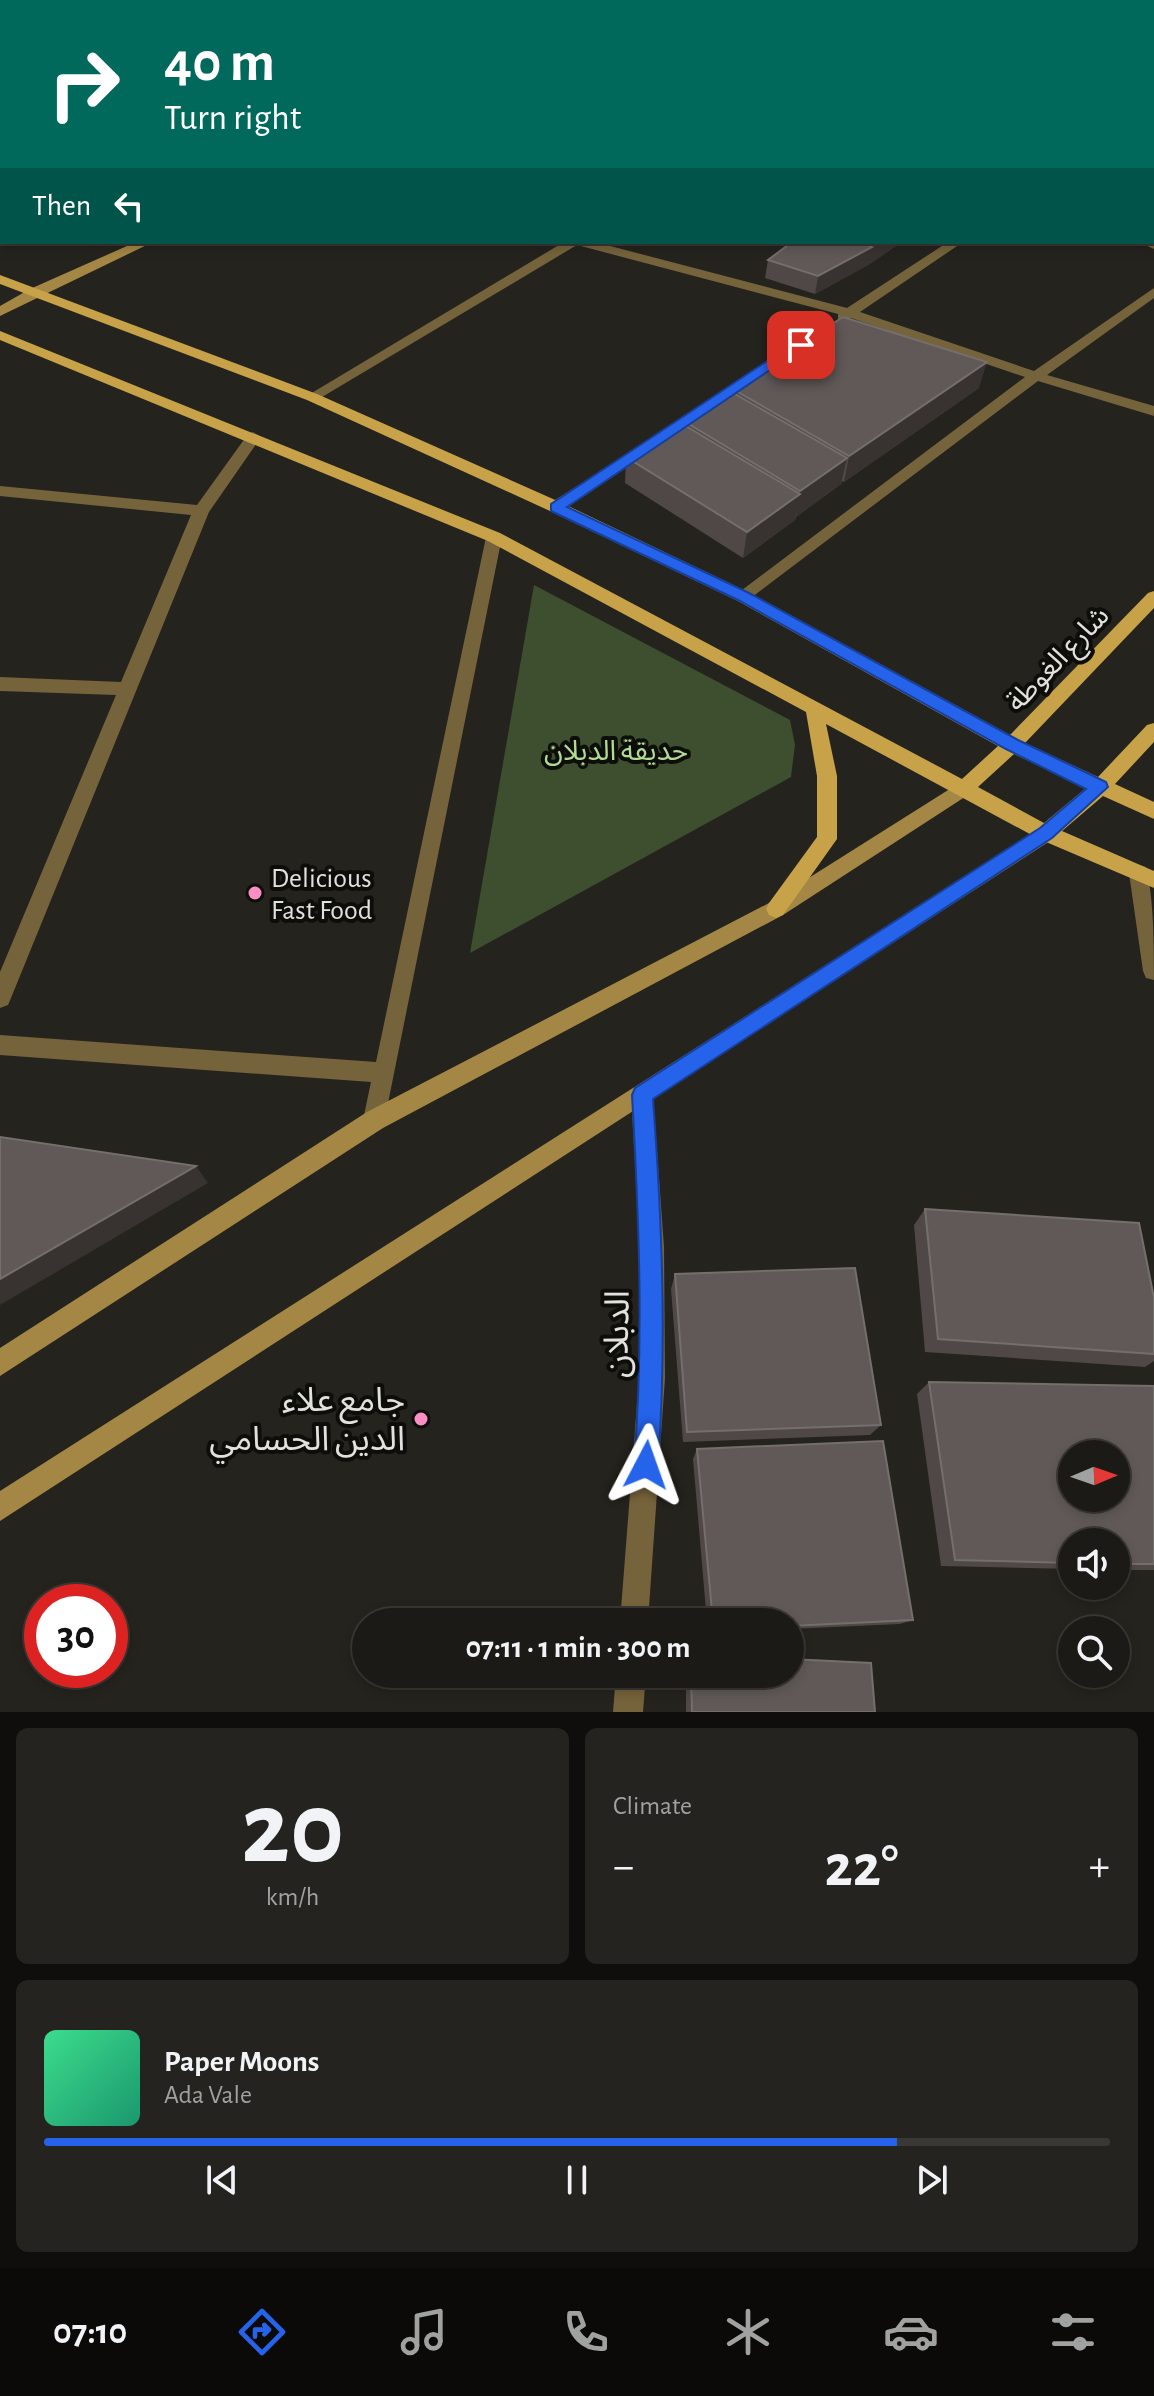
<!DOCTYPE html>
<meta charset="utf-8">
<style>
body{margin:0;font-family:"Alegreya Sans","Noto Sans Arabic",sans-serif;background:#25231f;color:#f1f3f6;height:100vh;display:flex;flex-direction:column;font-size:30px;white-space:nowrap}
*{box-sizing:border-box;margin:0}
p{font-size:26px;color:#a0a1a1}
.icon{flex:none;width:44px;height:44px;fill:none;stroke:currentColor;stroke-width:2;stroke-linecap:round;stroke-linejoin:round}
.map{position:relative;height:1712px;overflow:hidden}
.drawer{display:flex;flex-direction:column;gap:16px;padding:16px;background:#0f0e0c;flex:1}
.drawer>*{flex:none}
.banner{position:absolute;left:0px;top:0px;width:1154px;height:244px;box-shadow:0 4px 12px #0003,0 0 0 2px #3a3835;background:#00695c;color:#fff;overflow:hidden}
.needle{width:52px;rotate:88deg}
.controls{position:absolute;left:1058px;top:1440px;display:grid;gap:16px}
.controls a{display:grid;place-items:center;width:72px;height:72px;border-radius:50%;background:#1c1a16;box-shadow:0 4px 12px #0003,0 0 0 2px #3a3835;font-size:40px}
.speed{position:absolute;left:24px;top:1584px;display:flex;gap:16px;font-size:40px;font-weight:700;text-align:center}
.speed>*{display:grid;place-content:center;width:104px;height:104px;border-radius:50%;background:#1c1a16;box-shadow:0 4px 12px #0003,0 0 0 2px #3a3835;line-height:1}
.speed .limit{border:12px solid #d22;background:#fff;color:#111}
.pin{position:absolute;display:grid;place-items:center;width:68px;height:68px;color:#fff;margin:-34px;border-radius:16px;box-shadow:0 4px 12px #0006}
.me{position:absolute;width:88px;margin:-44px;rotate:4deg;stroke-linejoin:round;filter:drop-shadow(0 0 6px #0008)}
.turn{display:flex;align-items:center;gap:28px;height:168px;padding:0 32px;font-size:36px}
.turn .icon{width:104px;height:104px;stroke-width:2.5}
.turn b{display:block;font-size:56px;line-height:68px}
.then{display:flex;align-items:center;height:76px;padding:0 32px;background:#0003;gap:16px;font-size:30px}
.big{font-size:60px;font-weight:600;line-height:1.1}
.drawer .tile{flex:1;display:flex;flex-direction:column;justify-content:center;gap:12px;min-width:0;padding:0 28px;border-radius:12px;background:#25231f}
.drawer .dial{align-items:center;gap:0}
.dial b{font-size:104px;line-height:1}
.song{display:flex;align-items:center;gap:24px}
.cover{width:96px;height:96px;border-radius:12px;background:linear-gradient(135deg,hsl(150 70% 55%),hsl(160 70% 35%))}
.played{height:8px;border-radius:4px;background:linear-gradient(90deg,#2563eb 80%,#3a3835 80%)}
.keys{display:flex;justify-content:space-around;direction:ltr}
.heat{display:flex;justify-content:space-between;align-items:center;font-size:44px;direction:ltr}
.drawer .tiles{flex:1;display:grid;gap:16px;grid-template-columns:1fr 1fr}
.tile:last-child{grid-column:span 2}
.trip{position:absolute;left:352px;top:1608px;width:452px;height:80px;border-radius:40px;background:#1c1a16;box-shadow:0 4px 12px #0003,0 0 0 2px #3a3835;font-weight:600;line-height:80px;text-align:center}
.tab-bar{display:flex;height:128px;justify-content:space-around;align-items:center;background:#0b0a09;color:#a0a1a1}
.tab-bar .icon{width:56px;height:56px}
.tab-bar .on{color:#2563eb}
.tab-bar b{font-size:36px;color:#f1f3f6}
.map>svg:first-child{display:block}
.green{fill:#3d4f2f}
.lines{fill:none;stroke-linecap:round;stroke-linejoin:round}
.street{fill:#75633b;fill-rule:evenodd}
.secondary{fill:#a48744;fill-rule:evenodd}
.primary{fill:#c8a249;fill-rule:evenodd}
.wall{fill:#504847}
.shaded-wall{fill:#383330}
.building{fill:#605957;stroke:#746e6c;stroke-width:2;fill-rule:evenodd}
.route{fill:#2563eb;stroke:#184099;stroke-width:2}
.poi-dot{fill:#fb8fc4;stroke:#0d0d0a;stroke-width:3}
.labels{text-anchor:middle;stroke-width:8;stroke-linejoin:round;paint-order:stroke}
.street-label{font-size:28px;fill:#e2e1dd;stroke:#0d0d0a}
.park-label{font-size:28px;fill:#b1db92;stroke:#0d0d0a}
.poi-label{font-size:28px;fill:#e2e1dd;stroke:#0d0d0a;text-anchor:start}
.near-street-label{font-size:34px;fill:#e2e1dd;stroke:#0d0d0a}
.near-poi-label{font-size:34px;fill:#e2e1dd;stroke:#0d0d0a;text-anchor:end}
</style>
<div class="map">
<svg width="1154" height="1712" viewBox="0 0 1154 1712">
<rect width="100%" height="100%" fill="#25231d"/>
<path class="green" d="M534,585L790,720L795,745L791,777L470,953Z"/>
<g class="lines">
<path class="street" d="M754,0H770L771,2H755Z
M1005,0H1018L1004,2Z
M1095,0H1110L1111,2H1096Z
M1152,13H1154V19H1152Z
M1154,241V249L1139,242Z
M564,242H595L847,308L948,242H963L860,312L1034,371L1154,288V298L1047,375L1154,406V416L1038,381L744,603L735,597L738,593L1025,377L851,318L838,320V314L577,245L317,400H307L305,397Z
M253,432L261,437L209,512L11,998L8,1005L0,1008V972L116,695L0,691V677L121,682L191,515L0,496V486L197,505L248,434Z
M646,443L654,448L651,451L562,511H550V503Z
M494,532L502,537L383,1128L375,1131L367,1128L363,1120L371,1082L0,1055V1035L376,1062L486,537Z
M1139,865L1146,867C1154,899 1154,946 1154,980L1146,978L1143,971L1129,873L1132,867Z
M642,1084L650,1088L653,1095L664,1247L665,1378L648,1622H620L639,1378L640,1247L631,1095L634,1088Z
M616,1674H646L643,1712H613Z"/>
<path class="secondary" d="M700,0H713L699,2Z
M136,242H153L0,316V306L30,289Z
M964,780L971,783L974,788L971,793L783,915L383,1128L0,1376V1348L367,1112L769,903Z
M1046,825L1053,827L1056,833L1053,839L0,1521V1491Z"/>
<path class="primary" d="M0,275L317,394L562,503L750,593L1010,735L1148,593L1154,591V608L1025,743L1098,777L1147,725L1154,723V742L1115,784L1154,802V819L1103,796L1062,831L1154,871V888L1039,839L826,724L837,776V839L783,915L776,918L769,915L766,909L769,903L817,837V776L806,712L488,541L0,340V331L500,533L962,779L998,746L738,601L550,511L307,400L0,284ZM1014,754L1086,788L1044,823L978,787Z"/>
</g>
<path class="wall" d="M0,0H51L50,2H2V45H0Z
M378,0H448L447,2H379Z
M455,0H636L631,2H455Z
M1126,0H1154V13L1152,12V2H1125Z
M2,86V198L0,194V88Z
M792,242H902L868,265L815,294L765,278L768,260Z
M731,388H979L844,482L842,481L841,484L796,517L795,520L743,558L625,483L626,457L681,423L682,420L731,392Z
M925,1209L1154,1298V1361L1145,1367L925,1352L914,1225Z
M675,1274L881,1425L870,1435L683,1442L671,1289Z
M929,1382L1154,1386V1570H1116V1542H1072V1569L941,1566L917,1394Z
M697,1449L913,1620L900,1624L790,1629V1622H707L693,1459Z
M686,1674H790L875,1712H686Z"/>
<path class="shaded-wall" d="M22,0H51L50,2H20Z
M584,0H636L631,2H579Z
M2,57V81L0,84V60Z
M2,159V192L0,194V161Z
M873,242H902L868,265L815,294L818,276L872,247Z
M987,362L979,388L844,482L849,456Z
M847,458L841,484L796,517L800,491Z
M800,494L795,520L743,558L747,532Z
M196,1166L208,1183L0,1305V1279Z"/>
<path class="building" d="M0,0H22L20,2H2V21H0Z
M77,0H143L142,2H75Z
M180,0H241L240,2H178Z
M269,0H360L359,2H268Z
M404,0H415L445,2H403Z
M525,0H584L579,2H548Z
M0,108H2V159L0,161Z
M792,242H861L872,247L818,276L768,260Z
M843,317L987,362L849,456L731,388Z
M728,390L847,458L800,491L682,420Z
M679,422L800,494L747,532L626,457Z
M0,1137L196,1166L0,1279Z
M925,1209L1139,1223L1154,1298V1354L938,1339Z
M855,1268L881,1425L687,1432L675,1274Z
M929,1382L1154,1386V1564H1116V1542H1072V1563L955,1560ZM1072,1454H1116V1498H1072Z
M883,1441L913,1620L790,1626V1622H713L697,1449Z
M790,1659L871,1663L875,1712H692L691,1674H790Z"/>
<path class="route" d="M796,342L807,345L567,507L749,593L1018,740L1106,782L1108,787L1052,838L653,1099C662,1222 667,1343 658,1465L655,1474L646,1478L637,1474L634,1465C644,1341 639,1219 632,1095L635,1088L1040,828L1086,789L1006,749L738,600L551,511V504Z"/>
<g class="poi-dot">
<circle cx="255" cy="893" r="8"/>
<circle cx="421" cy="1419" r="8"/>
</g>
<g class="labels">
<g class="street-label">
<text transform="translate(1057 658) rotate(-46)" y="10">شارع الغوطة</text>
</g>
<g class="park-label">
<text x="616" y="760">حديقة الدبلان</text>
</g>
<g class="poi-label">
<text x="271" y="887">Delicious<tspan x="271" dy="32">Fast Food</tspan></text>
</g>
<g class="near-street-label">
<text transform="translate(616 1334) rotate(-89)" y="12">الدبلان</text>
</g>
<g class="near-poi-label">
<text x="405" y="1411">جامع علاء<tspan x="405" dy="39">الدين الحسامي</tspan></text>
</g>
</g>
</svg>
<div class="controls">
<a><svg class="needle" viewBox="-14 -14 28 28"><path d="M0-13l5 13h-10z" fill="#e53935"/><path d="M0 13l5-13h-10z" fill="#a0a1a1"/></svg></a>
<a><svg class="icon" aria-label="sound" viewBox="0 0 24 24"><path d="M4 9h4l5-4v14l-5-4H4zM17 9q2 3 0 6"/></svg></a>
<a><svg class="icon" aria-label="search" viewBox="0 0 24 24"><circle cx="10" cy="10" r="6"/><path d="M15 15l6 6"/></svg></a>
</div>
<div class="speed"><div class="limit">30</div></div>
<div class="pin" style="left:801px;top:345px;background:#d93025"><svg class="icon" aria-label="arrive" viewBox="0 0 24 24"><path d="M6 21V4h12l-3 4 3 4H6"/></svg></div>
<svg class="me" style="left:646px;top:1465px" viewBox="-20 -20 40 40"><path d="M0-17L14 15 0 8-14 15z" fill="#2563eb" stroke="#fff" stroke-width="4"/></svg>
<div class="trip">07:11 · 1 min · 300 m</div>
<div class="banner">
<div class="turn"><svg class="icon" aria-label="right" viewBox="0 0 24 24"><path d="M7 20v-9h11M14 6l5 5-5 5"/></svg><div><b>40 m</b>Turn right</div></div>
<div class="then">Then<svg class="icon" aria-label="left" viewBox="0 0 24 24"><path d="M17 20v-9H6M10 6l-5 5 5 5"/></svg></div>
</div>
</div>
<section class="drawer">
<div class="tiles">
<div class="tile dial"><b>20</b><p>km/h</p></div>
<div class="tile"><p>Climate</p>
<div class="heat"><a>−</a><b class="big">22°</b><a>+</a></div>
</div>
<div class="tile">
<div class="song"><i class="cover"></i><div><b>Paper Moons</b><p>Ada Vale</p></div></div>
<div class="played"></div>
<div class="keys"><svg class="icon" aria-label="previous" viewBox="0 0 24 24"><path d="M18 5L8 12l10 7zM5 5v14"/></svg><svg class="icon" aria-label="pause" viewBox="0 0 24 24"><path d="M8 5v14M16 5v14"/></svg><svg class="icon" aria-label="next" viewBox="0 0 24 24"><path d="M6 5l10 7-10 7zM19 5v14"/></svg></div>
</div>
</div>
</section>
<nav class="tab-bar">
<b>07:10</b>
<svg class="icon on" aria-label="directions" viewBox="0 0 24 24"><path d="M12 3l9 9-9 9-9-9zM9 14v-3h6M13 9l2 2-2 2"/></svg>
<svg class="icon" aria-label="music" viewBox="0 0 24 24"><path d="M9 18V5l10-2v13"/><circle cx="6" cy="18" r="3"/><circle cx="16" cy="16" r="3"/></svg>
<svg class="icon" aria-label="phone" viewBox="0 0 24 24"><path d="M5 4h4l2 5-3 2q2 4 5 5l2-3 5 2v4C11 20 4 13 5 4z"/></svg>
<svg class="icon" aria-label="climate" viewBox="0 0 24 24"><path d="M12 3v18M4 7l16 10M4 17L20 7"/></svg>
<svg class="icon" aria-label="car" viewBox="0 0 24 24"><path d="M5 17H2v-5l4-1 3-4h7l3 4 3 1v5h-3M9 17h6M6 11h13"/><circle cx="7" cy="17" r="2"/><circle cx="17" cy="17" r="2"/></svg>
<svg class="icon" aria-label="filters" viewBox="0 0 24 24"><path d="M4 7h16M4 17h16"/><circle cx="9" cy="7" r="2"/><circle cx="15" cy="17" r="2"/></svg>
</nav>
